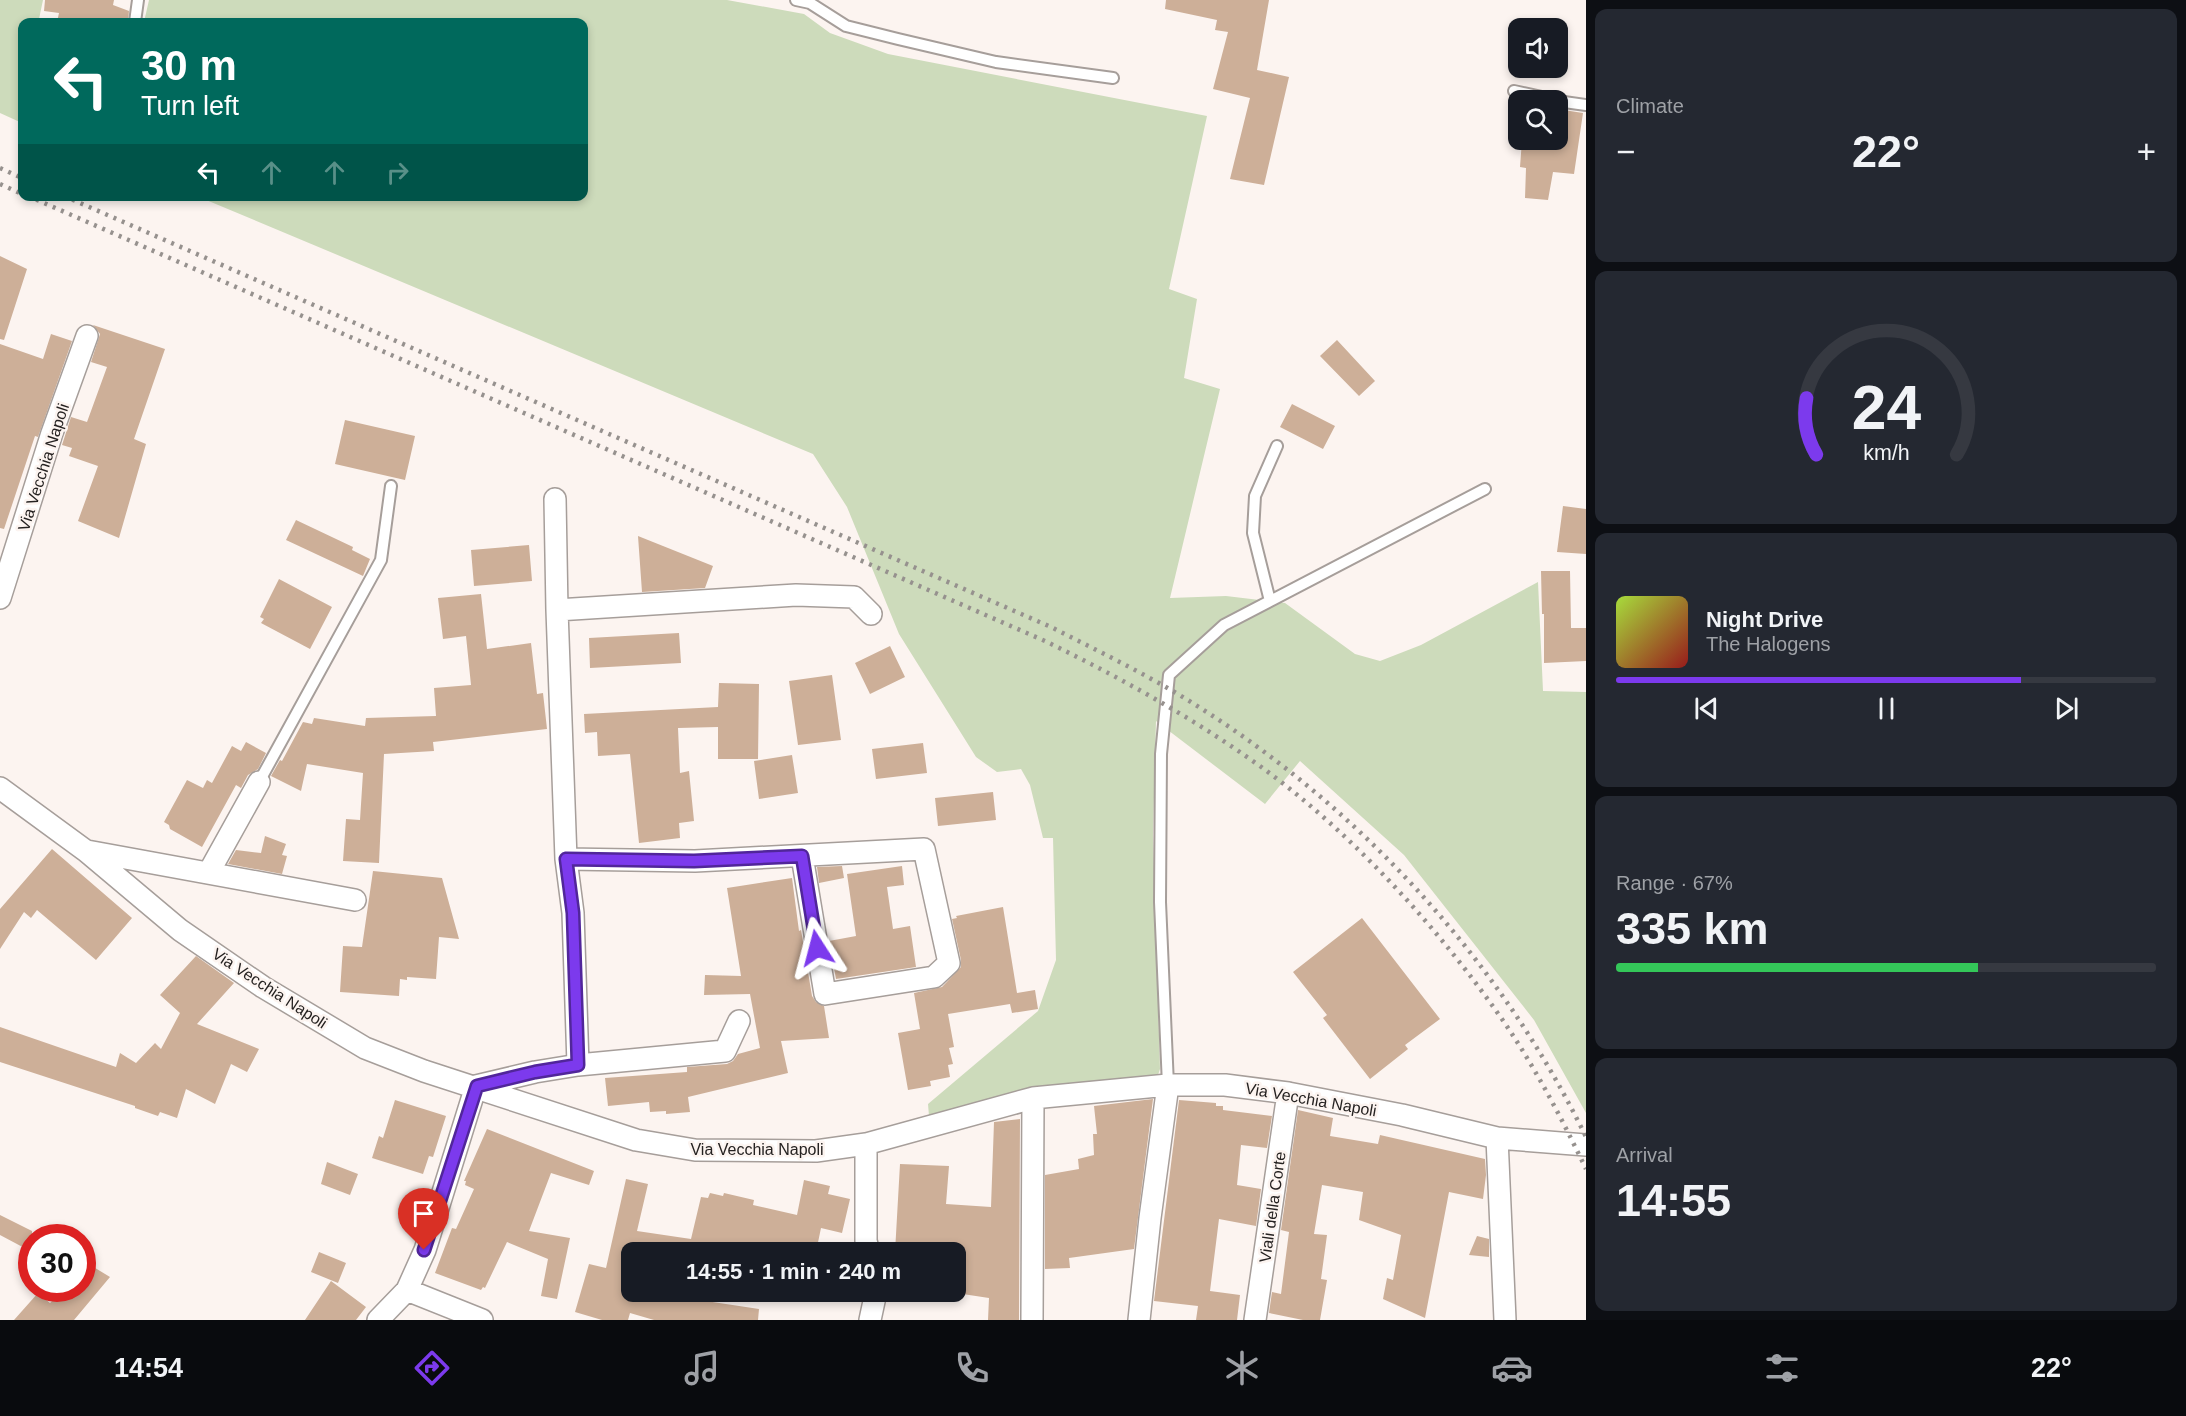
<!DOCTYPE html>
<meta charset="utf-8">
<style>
body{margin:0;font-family:Arial,sans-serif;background:#242831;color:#f1f3f6;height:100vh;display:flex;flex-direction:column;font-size:22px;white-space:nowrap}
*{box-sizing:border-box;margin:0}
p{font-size:20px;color:#9ea1a6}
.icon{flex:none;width:33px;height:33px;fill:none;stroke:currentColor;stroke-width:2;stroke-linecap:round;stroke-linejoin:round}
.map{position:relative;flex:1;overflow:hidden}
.details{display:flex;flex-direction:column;gap:9px;padding:9px;background:#0d0f14;width:600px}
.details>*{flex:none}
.top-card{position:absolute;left:18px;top:18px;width:570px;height:183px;border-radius:12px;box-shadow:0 3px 9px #0003;background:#00695c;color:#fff;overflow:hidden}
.buttons{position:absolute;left:1508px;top:18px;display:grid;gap:12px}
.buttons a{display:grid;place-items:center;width:60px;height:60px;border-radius:12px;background:#171b24;box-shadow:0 3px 9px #0003;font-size:30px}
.speed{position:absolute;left:18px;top:1224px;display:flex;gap:12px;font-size:30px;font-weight:700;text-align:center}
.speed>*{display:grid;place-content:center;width:78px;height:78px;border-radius:50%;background:#171b24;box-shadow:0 3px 9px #0003;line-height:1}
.speed .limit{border:9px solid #d22;background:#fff;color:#111}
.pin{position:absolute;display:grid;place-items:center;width:51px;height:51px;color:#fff;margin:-62px -26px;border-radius:50% 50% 50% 0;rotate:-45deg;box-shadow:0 0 6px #0007}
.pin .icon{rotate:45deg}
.me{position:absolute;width:66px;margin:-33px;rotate:351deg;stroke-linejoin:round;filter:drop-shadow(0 0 4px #0008)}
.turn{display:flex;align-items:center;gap:21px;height:126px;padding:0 24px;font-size:27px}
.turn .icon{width:78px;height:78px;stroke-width:2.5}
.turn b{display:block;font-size:42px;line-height:51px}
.lanes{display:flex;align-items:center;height:57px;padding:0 24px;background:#0003;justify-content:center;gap:30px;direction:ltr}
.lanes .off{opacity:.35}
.big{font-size:45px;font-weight:700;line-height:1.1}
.details .tile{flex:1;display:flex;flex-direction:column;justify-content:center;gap:9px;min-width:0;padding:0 21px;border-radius:12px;background:#242831}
.details .dial{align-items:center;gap:0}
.dial svg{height:156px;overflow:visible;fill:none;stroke:#363941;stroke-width:7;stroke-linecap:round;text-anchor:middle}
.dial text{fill:#f1f3f6;stroke:none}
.song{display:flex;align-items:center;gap:18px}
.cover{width:72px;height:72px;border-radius:9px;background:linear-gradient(135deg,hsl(80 70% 55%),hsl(0 70% 35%))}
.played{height:6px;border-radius:3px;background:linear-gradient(90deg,#7c3aed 75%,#363941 75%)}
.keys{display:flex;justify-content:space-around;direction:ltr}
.heat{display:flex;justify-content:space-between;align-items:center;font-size:33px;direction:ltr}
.charge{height:9px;border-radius:4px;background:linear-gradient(90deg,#34c759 67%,#363941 0)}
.trip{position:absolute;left:621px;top:1242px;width:345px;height:60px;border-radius:12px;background:#171b24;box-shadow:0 3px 9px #0003;font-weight:700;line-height:60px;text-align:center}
.tab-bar{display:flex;height:96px;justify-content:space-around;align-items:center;background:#090b0e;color:#9ea1a6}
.tab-bar .icon{width:42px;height:42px}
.tab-bar .on{color:#7c3aed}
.tab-bar b{font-size:27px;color:#f1f3f6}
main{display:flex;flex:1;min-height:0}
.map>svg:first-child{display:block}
.green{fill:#cddbbb}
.building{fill:#cdaf98}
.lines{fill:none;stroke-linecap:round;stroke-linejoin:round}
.lane-casing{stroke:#a69e9a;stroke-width:14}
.street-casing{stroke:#a69e9a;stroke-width:24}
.lane{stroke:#fff;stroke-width:10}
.street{stroke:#fff;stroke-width:21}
.rail{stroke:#96918e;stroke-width:4.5;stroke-dasharray:3 6;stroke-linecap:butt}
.route-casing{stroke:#51269a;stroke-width:15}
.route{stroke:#7c3aed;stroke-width:10}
.labels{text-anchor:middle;stroke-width:5;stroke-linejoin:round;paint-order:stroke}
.street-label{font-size:16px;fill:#252221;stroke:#fcf4f0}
</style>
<main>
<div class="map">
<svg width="1586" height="1320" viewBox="0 0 1586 1320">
<rect width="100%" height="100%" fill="#fcf4f0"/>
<path class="green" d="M0,0H43L39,19L22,22V123L0,113Z
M149,0H727L804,14L830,33L888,54L1207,116L1169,289L1197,299L1184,378L1220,389L1170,598L1226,596L1285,603L1355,654L1380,661L1421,645L1538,582L1543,691L1586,692V1113L1534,1020L1404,855L1300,761L1265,804L1156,721L1153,835L1160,1069L1157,1078L929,1116L928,1104L1038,1011L1056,960L1053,838H1043L1030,785L1021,769L997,772L976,757L899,634L847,507L813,454L199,197L584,196V22H144Z"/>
<path class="building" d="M45,0H114L113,5L129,11L128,22L86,18L84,22H57L59,13L44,11Z
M1166,0H1269L1257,70L1289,77L1264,185L1230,179L1250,98L1213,89L1228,32L1215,30L1217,20L1165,9Z
M1557,109L1583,113L1574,174L1553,172L1548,200L1525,198L1526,168L1520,167L1522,140H1557Z
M0,256L27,269L4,340L0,339Z
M93,325L165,349L134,439L146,444L119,538L78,521L98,466L69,456L72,448L62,445L71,417L87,422L107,367L91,362L100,334Z
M51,334L72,341L38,437L35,436L4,529L0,528V344L43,359Z
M1337,340L1375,381L1359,396L1320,356Z
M1292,404L1335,426L1323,449L1280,427Z
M345,420L415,436L405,480L335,464Z
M1563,506L1586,509V554L1557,552Z
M296,520L353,547L352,550L370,559L363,576L286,540Z
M638,536L713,566L705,588L642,592Z
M529,545L532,581L474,586L471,550Z
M1541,571H1570L1571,628H1586V661L1544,663V614H1542Z
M279,579L332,607L310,649L261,623L264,619L260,617Z
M481,594L487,649L531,643L537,694L543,693L547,729L433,742L434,751L384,754L379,863L343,861L346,819L360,820L363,773L307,764L301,791L271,776L280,760L282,761L303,722L312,724L314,718L365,726L366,718L436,716L434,688L471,685L466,636L443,639L438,598Z
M679,633L681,663L590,668L589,638Z
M890,646L905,677L870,694L855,663Z
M832,675L841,740L798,745L789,681Z
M719,683L759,684L758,759H718V727L678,728L680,773L689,771L694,821L679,823L680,838L639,843L630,754L598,756L597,732L585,733L584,714L718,707Z
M246,742L266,753L258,769L248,775L241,788L236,785L202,847L170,829L169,825L164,822L187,780L203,788L207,780L212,783L232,746L241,751Z
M923,743L927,773L876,779L872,749Z
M792,755L798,793L759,799L754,761Z
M993,792L996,820L938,826L935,798Z
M265,836L286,844L282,855L287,856L282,874L228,864L236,850L261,853Z
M52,849L132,918L96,960L37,910L31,918L24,912L0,949V909Z
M842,866L844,878L819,883L817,867Z
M902,866L904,885L887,887L893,929L910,926L916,967L836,979L829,941L856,936L847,874Z
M373,871L442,878L459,939L439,937L436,979L407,977V980L400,979L399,996L340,992L343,946L362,947Z
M792,878L799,931L801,930L812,996L816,1002L824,1006L829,1038L781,1041L788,1073L688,1097L690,1112L666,1114V1111L650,1112L649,1102L608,1106L605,1078L687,1072V1067L727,1064L733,1061L738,1054L760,1048L750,994L704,995L705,975L741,976L727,888Z
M1003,907L1017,993L1035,990L1038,1009L1012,1013L1010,1004L948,1014L954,1047L949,1048L953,1064L948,1065L950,1077L930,1081L931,1086L908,1090L898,1033L920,1029L914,993L942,987L961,967V960L952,919L957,918L956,916Z
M1362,918L1440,1019L1405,1045L1408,1049L1370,1079L1323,1018L1327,1015L1293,972Z
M196,956L234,983L197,1024L259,1049L247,1072L231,1064L215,1104L186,1089L177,1118L160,1112L158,1116L135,1108V1106L0,1062V1027L116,1067L120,1053L136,1063L155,1043L161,1049L180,1013L160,995Z
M1153,1099L1134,1249L1069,1258L1070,1268L1045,1269V1175L1079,1169L1078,1159L1094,1155L1093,1134H1097L1094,1106Z
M395,1100L446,1116L433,1157L429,1156L423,1174L372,1158L379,1136L383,1138Z
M1179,1100L1216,1103V1106H1223V1110L1272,1116L1267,1148L1241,1145L1237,1185L1261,1189L1256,1226L1219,1219L1210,1291L1240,1295L1237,1320H1196L1198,1306L1154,1301Z
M1298,1110L1333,1118L1330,1136L1378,1144L1380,1135L1485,1159L1486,1175L1483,1199L1449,1192L1425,1318L1383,1299L1387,1278L1393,1280L1401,1235L1359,1220L1363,1192L1322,1185L1314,1234L1327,1235L1321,1279L1327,1280L1320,1320H1303L1269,1313L1272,1292L1281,1294L1289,1232L1281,1230Z
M1020,1119L1019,1320H988L989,1298L956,1293V1252H895L900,1164L949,1166L946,1204L991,1207L994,1122Z
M487,1129L594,1171L589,1185L551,1173L529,1231L570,1238L557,1299L541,1296L548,1259L507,1242L485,1288L483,1287L481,1290L435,1273L452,1228L456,1229L474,1189L465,1185L466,1181H464Z
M327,1162L358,1174L350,1195L321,1184Z
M626,1179L648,1184L637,1231L691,1239L701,1197L708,1198L710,1193L723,1196L724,1193L754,1200L753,1205L797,1215L804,1180L830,1186L828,1194L850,1199L842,1233L821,1228L816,1252H632V1292H678L707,1297L706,1301L759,1309L758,1320H654L630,1313L628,1320H602L575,1312L589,1264L606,1268Z
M0,1215L32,1231V1252L0,1235Z
M1477,1236L1489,1239V1257L1469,1255Z
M319,1252L346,1263L338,1283L311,1272Z
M82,1260L110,1277L74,1320H14L38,1293L50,1303L59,1294L62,1295L67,1288H82Z
M331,1281L366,1307L356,1320H305Z"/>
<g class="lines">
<defs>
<path id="lane" d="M796,0L810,3L846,26L898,39L996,62L1113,78
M135,22L138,0
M1514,91L1556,100
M1557,101L1586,105
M1270,601L1253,533L1255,496L1277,446
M259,782L381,560L391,486
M1168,1085L1160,902L1161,754L1169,675L1224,625L1485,489"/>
<path id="street" d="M555,499L557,610L566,859L573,913L578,1065
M0,598L52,433L87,336
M557,610L796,595L854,597L871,614
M0,788L86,851L180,930L263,987L365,1048L424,1071L636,1140L695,1150L816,1151L866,1144L1033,1098L1168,1085H1225L1288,1093L1402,1115L1497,1138L1586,1145
M87,851L355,900
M566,859L695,861L924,849L949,963L934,977L825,994L802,856
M209,872L259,782
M476,1086L535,1072L578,1065L725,1051L739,1021
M1497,1138L1505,1320
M866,1144V1241L869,1252
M407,1290L482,1320
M378,1320L407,1290L425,1250L476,1086
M870,1320L876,1292
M1032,1320L1033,1098
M1139,1320L1150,1218L1168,1085
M1255,1320L1288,1093"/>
</defs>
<use href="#lane" class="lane-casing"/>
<use href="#street" class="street-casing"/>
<use href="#lane" class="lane"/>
<use href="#street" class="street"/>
<path class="rail" d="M0,168L22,178
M0,184L22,194
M28,196L1045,641C1121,678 1195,719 1264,769C1355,836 1440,930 1504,1022C1536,1069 1562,1119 1586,1169
M64,196L1051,627C1102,653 1154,678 1202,709C1365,813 1502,964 1586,1137"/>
</g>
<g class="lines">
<defs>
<path id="route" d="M424,1250L477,1086L535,1072L578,1065L573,913L566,859L694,861L802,856L817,948"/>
</defs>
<use href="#route" class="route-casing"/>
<use href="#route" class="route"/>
</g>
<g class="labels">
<g class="street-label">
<text transform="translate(43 467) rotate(-72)" y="6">Via Vecchia Napoli</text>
<text transform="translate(270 988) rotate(33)" y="6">Via Vecchia Napoli</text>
<text transform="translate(1311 1099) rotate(10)" y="6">Via Vecchia Napoli</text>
<text x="757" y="1155">Via Vecchia Napoli</text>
<text transform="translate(1272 1207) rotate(-82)" y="6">Viali della Corte</text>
</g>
</g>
</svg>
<div class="buttons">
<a><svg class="icon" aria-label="sound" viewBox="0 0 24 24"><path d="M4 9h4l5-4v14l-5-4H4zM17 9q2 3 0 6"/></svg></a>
<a><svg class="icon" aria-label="search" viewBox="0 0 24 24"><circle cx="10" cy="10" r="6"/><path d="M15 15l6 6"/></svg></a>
</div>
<div class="speed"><div class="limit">30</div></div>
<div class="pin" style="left:424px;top:1250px;background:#d93025"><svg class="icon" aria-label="arrive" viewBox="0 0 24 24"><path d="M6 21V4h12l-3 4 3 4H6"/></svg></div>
<svg class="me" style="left:817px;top:948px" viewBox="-20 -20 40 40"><path d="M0-17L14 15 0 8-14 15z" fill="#7c3aed" stroke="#fff" stroke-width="4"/></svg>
<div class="trip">14:55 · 1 min · 240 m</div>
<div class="top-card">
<div class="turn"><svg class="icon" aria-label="left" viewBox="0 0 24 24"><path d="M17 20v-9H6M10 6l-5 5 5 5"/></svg><div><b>30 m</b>Turn left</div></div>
<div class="lanes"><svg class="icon" aria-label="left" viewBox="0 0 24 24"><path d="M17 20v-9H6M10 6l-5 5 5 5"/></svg><svg class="icon off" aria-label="ahead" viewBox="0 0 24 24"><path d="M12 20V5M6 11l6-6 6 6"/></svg><svg class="icon off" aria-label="ahead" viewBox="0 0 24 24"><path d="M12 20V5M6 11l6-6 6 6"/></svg><svg class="icon off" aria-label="right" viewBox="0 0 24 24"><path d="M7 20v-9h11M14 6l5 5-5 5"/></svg></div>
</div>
</div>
<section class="details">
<div class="tile"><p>Climate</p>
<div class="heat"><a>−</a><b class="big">22°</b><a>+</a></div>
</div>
<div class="tile dial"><svg viewBox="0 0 100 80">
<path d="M14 69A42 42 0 1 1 86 69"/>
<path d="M14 69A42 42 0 0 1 9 40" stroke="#7c3aed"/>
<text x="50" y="56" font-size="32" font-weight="700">24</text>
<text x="50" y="72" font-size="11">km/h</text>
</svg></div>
<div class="tile">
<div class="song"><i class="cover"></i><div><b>Night Drive</b><p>The Halogens</p></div></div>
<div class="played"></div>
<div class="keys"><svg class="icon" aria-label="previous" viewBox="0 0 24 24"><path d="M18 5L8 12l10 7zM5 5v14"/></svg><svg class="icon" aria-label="pause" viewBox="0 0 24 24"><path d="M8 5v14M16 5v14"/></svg><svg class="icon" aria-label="next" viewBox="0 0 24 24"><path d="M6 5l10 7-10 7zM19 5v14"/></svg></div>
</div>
<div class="tile"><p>Range · 67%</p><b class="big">335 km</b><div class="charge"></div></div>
<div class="tile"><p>Arrival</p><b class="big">14:55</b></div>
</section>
</main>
<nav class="tab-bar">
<b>14:54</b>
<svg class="icon on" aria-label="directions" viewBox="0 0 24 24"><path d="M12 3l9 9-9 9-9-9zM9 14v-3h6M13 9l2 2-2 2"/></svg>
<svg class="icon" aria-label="music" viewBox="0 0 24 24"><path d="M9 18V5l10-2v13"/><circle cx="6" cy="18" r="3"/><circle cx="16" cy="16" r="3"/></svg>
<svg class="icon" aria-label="phone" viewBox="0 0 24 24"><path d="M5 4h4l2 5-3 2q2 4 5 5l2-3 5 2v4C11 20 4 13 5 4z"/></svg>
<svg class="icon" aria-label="climate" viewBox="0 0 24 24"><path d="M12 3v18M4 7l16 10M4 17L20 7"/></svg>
<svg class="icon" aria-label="car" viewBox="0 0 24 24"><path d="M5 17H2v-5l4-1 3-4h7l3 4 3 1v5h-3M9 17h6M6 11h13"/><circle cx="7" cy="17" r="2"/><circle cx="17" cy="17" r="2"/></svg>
<svg class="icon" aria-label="filters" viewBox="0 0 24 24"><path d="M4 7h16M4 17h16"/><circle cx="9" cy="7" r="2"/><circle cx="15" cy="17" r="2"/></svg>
<b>22°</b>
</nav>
